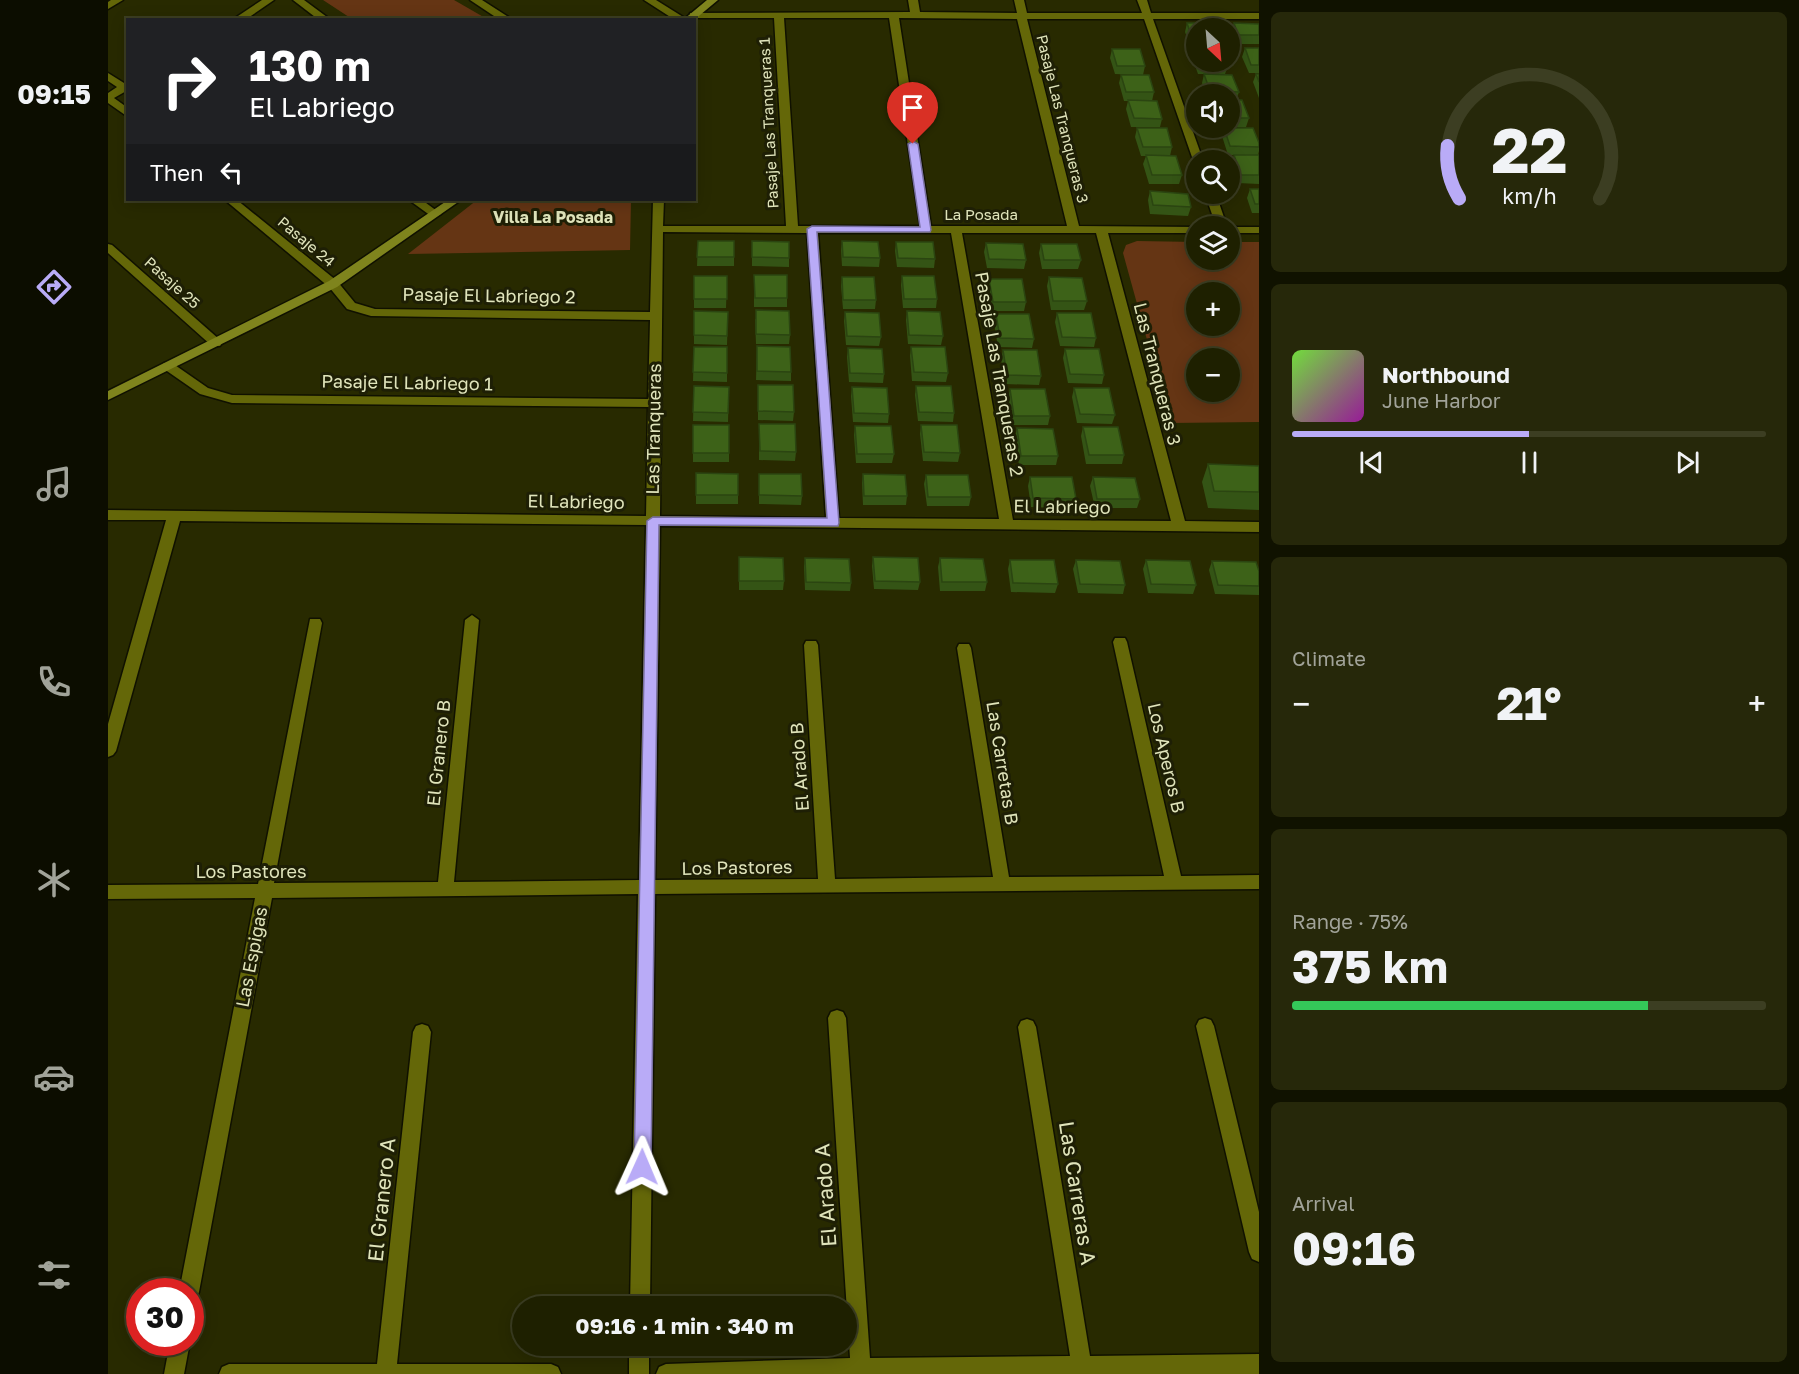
<!DOCTYPE html>
<meta charset="utf-8">
<style>
body{margin:0;font-family:"Golos Text",sans-serif;background:#26280a;color:#f1f3f6;height:100vh;display:flex;flex-direction:column;font-size:22px;white-space:nowrap}
*{box-sizing:border-box;margin:0}
p{font-size:20px;color:#a1a399}
.icon{flex:none;width:33px;height:33px;fill:none;stroke:currentColor;stroke-width:2;stroke-linecap:round;stroke-linejoin:round}
.map{position:relative;flex:1;overflow:hidden}
.side{display:flex;flex-direction:column;gap:12px;padding:12px;background:#101200;width:540px}
.side>*{flex:none}
.guide{position:absolute;left:18px;top:18px;width:570px;height:183px;border-radius:0px;box-shadow:0 3px 15px #0003,0 0 0 2px #3c3e22;background:#202124;color:#fff;overflow:hidden}
.needle{width:39px;rotate:154deg}
.tools{position:absolute;left:1078px;top:18px;display:grid;gap:12px}
.tools a{display:grid;place-items:center;width:54px;height:54px;border-radius:50%;background:#1e2000;box-shadow:0 3px 15px #0003,0 0 0 2px #3c3e22;font-size:30px}
.speed{position:absolute;left:18px;top:1278px;display:flex;gap:12px;font-size:30px;font-weight:700;text-align:center}
.speed>*{display:grid;place-content:center;width:78px;height:78px;border-radius:50%;background:#1e2000;box-shadow:0 3px 15px #0003,0 0 0 2px #3c3e22;line-height:1}
.speed .limit{border:9px solid #d22;background:#fff;color:#111}
.pin{position:absolute;display:grid;place-items:center;width:51px;height:51px;color:#fff;margin:-62px -26px;border-radius:50% 50% 50% 0;rotate:-45deg;box-shadow:0 0 6px #0007}
.pin .icon{rotate:45deg}
.me{position:absolute;width:66px;margin:-33px;rotate:1deg;stroke-linejoin:round;filter:drop-shadow(0 0 4px #0008)}
.turn{display:flex;align-items:center;gap:21px;height:126px;padding:0 24px;font-size:27px}
.turn .icon{width:78px;height:78px;stroke-width:2.5}
.turn b{display:block;font-size:42px;line-height:51px}
.then{display:flex;align-items:center;height:57px;padding:0 24px;background:#0003;gap:12px;font-size:22px}
.big{font-size:45px;font-weight:700;line-height:1.1}
.side .widget{flex:1;display:flex;flex-direction:column;justify-content:center;gap:9px;min-width:0;padding:0 21px;border-radius:9px;background:#26280a}
.side .dial{align-items:center;gap:0}
.dial svg{height:156px;overflow:visible;fill:none;stroke:#3c3e22;stroke-width:7;stroke-linecap:round;text-anchor:middle}
.dial text{fill:#f1f3f6;stroke:none}
.song{display:flex;align-items:center;gap:18px}
.cover{width:72px;height:72px;border-radius:9px;background:linear-gradient(135deg,hsl(100 70% 55%),hsl(300 70% 35%))}
.played{height:6px;border-radius:3px;background:linear-gradient(90deg,#b9abf7 50%,#3c3e22 50%)}
.keys{display:flex;justify-content:space-around;direction:ltr}
.heat{display:flex;justify-content:space-between;align-items:center;font-size:33px;direction:ltr}
.charge{height:9px;border-radius:4px;background:linear-gradient(90deg,#34c759 75%,#3c3e22 0)}
.trip{position:absolute;left:404px;top:1296px;width:345px;height:60px;border-radius:30px;background:#1e2000;box-shadow:0 3px 15px #0003,0 0 0 2px #3c3e22;font-weight:700;line-height:60px;text-align:center}
main{display:flex;flex:1;min-height:0}
.dock{display:flex;flex-direction:column;width:108px;justify-content:space-around;align-items:center;background:#0c0d00;color:#a1a399}
.dock .icon{width:42px;height:42px}
.dock .active{color:#b9abf7}
.dock b{font-size:27px;color:#f1f3f6}
.map>svg:first-child{display:block}
.green{fill:#653514;fill-rule:evenodd}
.lines{fill:none;stroke-linecap:round;stroke-linejoin:round}
.street-casing{stroke:#101100;stroke-width:3}
.secondary-casing{stroke:#101100;stroke-width:3}
.street{fill:#646708;fill-rule:evenodd}
.secondary{fill:#7f841d;fill-rule:evenodd}
.wall{fill:#345415}
.building{fill:#3d6218;stroke:#2b4511;stroke-width:1.5}
.route{fill:#b9abf7;stroke:#786fa1;stroke-width:1.5}
.labels{text-anchor:middle;stroke-width:6;stroke-linejoin:round;paint-order:stroke}
.far-street-label{font-size:15px;fill:#e0e4bb;stroke:#1e1f05}
.far-neighbourhood-label{font-size:16px;font-weight:bold;fill:#e0e4bb;stroke:#1e1f05}
.street-label{font-size:18px;fill:#e0e4bb;stroke:#1e1f05}
.near-street-label{font-size:21px;fill:#e0e4bb;stroke:#1e1f05}
</style>
<main>
<nav class="dock">
<b>09:15</b>
<svg class="icon active" aria-label="directions" viewBox="0 0 24 24"><path d="M12 3l9 9-9 9-9-9zM9 14v-3h6M13 9l2 2-2 2"/></svg>
<svg class="icon" aria-label="music" viewBox="0 0 24 24"><path d="M9 18V5l10-2v13"/><circle cx="6" cy="18" r="3"/><circle cx="16" cy="16" r="3"/></svg>
<svg class="icon" aria-label="phone" viewBox="0 0 24 24"><path d="M5 4h4l2 5-3 2q2 4 5 5l2-3 5 2v4C11 20 4 13 5 4z"/></svg>
<svg class="icon" aria-label="climate" viewBox="0 0 24 24"><path d="M12 3v18M4 7l16 10M4 17L20 7"/></svg>
<svg class="icon" aria-label="car" viewBox="0 0 24 24"><path d="M5 17H2v-5l4-1 3-4h7l3 4 3 1v5h-3M9 17h6M6 11h13"/><circle cx="7" cy="17" r="2"/><circle cx="17" cy="17" r="2"/></svg>
<svg class="icon" aria-label="filters" viewBox="0 0 24 24"><path d="M4 7h16M4 17h16"/><circle cx="9" cy="7" r="2"/><circle cx="15" cy="17" r="2"/></svg>
</nav>
<div class="map">
<svg width="1151" height="1374" viewBox="0 0 1151 1374">
<rect width="100%" height="100%" fill="#282a00"/>
<path class="green" d="M215,0H346L379,19H244Z
M369,200H523L522,250L300,254Z
M1029,241L1089,242V260H1122V242H1151V422L1062,423L1015,253L1018,245ZM1089,292H1122V326H1089ZM1089,358H1122V392H1089Z"/>
<g class="lines">
<defs>
<path id="street" d="M3,0H15L0,9V2Z
M154,0H166L137,20H124Z
M185,0H196L223,20H211Z
M362,0H374L405,20H392Z
M536,0H548L580,20H567Z
M800,0H810L812,12L909,13L906,0H916L919,13H1034L1029,0H1039L1043,13H1151V19H1045L1095,160H1089V163L1085,160L1036,19H919L971,226L1089,227V233H1000L1077,521L1151,522V532L552,526L547,880L710,879L696,645L698,641H708L710,645L727,879L885,877L849,648L851,644H861L863,648L901,877L1056,876L1005,642L1007,638H1017L1019,642L1073,876L1151,875V889L547,894L542,1306H522L530,894L164,898L91,1292L88,1299L82,1301V1292H71L147,898L0,899V885L150,884L202,619H212L214,623L166,883L330,882L357,620L364,615L371,620L346,882L531,880L538,525L72,521L8,751L5,755L0,757V724L58,520H0V510L538,516L540,407L124,403L92,394L56,369L54,366L56,363H64L100,388L124,395L540,399L542,320L263,316L239,309L221,287L117,200H129L229,281L247,303L267,309L542,312L545,200H556L555,226H678L666,18H585L582,17V13L802,12ZM676,18H781L812,226H690ZM791,18L909,19L959,226H823ZM555,232L699,233L718,518L552,516ZM710,233H843L891,519L731,518ZM854,233H988L1063,521L905,520Z
M0,73L16,83L20,82V90L6,98L20,108V117L0,103V93L9,87L0,81Z
M1097,194H1108L1119,226H1108Z
M301,200H314L333,214L327,217L323,216Z
M1122,227H1151V233H1122Z
M0,244L4,245L112,340L114,343L112,346H104L0,253Z
M729,1010L735,1012L738,1018L762,1358L962,1356L910,1027L913,1021L919,1019L925,1021L928,1027L982,1356L1151,1354V1374H548L551,1367L558,1364L742,1358L720,1018L723,1012Z
M1097,1018L1103,1020L1106,1026L1151,1212V1262L1144,1259L1141,1252L1088,1026L1091,1020Z
M314,1024L320,1026L323,1032L289,1364H443L450,1367L453,1374H111L114,1367L121,1364H269L305,1032L308,1026Z
M62,1342H82L76,1374H56Z
M521,1346H541V1374H521Z"/>
<path id="secondary" d="M599,0H610L586,20H575Z
M340,200H353L229,287L0,400V391L221,281Z"/>
</defs>
<use href="#street" class="street-casing"/>
<use href="#secondary" class="secondary-casing"/>
<use href="#street" class="street"/>
<use href="#secondary" class="secondary"/>
</g>
<path class="wall" d="M1079,23L1089,28V43H1081L1077,32Z
M1126,23L1151,24V44H1128L1123,32Z
M1137,48H1151V73H1141L1134,57Z
M1004,49L1037,66L1035,75L1007,74L1002,58Z
M1086,49H1089V62H1118L1120,66L1117,74L1131,92L1128,100L1141,118L1138,127H1122V94H1097L1094,83L1096,74H1090L1084,57Z
M1148,74H1151V98L1145,82Z
M1013,75L1046,92L1044,101L1054,119L1052,127H1023L1018,109L1020,101H1016L1011,83Z
M1029,128L1064,147L1062,156L1074,175L1071,184H1041L1035,164L1038,156H1033L1027,137Z
M1116,128L1151,143V151L1150,155H1151V184L1130,183L1124,164L1126,155H1120L1114,136Z
M1142,189H1151V213H1144L1139,198Z
M1042,191L1083,207L1080,216L1042,214L1040,200Z
M590,241H626V266H589Z
M644,241L681,258V267L644,266Z
M734,241L772,258L771,267L734,266L733,250Z
M788,242L827,259L826,268L789,267L787,251Z
M878,243L918,260L916,269L879,268L876,252Z
M933,244L973,260L970,269H934L931,253Z
M646,275L679,298V307H646Z
M586,276H619L618,308H586Z
M794,276L829,299L828,308H795L793,285Z
M734,277L768,300L767,309H735L733,286Z
M941,277L979,301L976,310H943L939,286Z
M881,279L918,302L916,311H883L880,288Z
M586,311L620,312L619,345L586,344Z
M799,311L835,336L833,345L800,344L798,320Z
M737,312L773,337L771,346L738,345L736,321Z
M949,313L988,338L986,347L952,346L947,322Z
M888,314L926,339L924,348L890,347L886,323Z
M647,319L682,335L681,344H648Z
M649,346L683,372V381L648,380Z
M586,347H619V382L585,381Z
M803,347L840,373L838,382L804,381L802,356Z
M740,348L776,374L775,383L741,382L739,357Z
M957,349L996,375L994,384L960,383L955,358Z
M895,350L933,376L931,385L897,384L893,359Z
M650,385L686,412L685,421L650,420Z
M586,386L621,387L620,422L585,421Z
M808,386L846,413L845,422L810,421L807,395Z
M744,387L781,414L780,423L745,422L743,396Z
M966,388L1007,415L1004,424L969,423L964,397Z
M902,389L942,416L940,425H904L900,398Z
M651,424L688,452L687,461L651,460Z
M585,425H621V462H585Z
M813,425L852,453L850,462L815,461L812,434Z
M747,426L786,454L784,463H748L746,435Z
M975,427L1016,455L1014,464H978L973,436Z
M909,428L950,456L948,465H911L907,437Z
M1100,464L1151,466V510L1100,508L1094,482Z
M588,473L630,474V504H588Z
M651,474L694,496L693,505L651,504Z
M755,474L799,496L798,505H755L754,483Z
M818,475L863,497L861,506H819L816,484Z
M922,477L968,499L965,508L923,507L920,486Z
M985,477L1032,499L1029,508H987L982,486Z
M631,557L676,581L675,590H631Z
M765,557L812,582L810,590L766,589L764,566Z
M697,558L743,583L742,591L697,590L696,567Z
M832,558L879,582L877,591H832L830,567Z
M902,560L950,584L947,593L903,592L900,569Z
M968,560L1017,585L1015,594L970,593L965,569Z
M1038,560L1088,585L1085,594L1040,593L1035,569Z
M1104,561L1151,571V595L1107,594L1101,570Z"/>
<path class="building" d="M1079,23H1110L1112,28H1089V35H1083Z
M1126,23L1151,24V35H1130Z
M1137,48H1151V65H1143Z
M1004,49H1032L1037,66H1009Z
M1086,49H1089V57Z
M1091,62H1118L1120,66L1092,65Z
M1096,74L1124,75L1131,92L1102,91Z
M1148,74H1151V82Z
M1013,75H1041L1046,92H1018Z
M1020,100L1049,101L1054,119L1026,118Z
M1122,100H1134L1141,118H1122Z
M1029,128H1059L1064,147H1035Z
M1116,128H1145L1151,143V147L1122,146Z
M1038,155L1068,156L1074,175H1044Z
M1126,155H1151V175H1133Z
M1142,189H1151V204H1147Z
M1042,191L1080,194L1083,207L1045,205Z
M590,241H626V257H589Z
M644,241L681,242V258L644,257Z
M734,241L770,242L772,258L735,257Z
M788,242H825L827,259L790,258Z
M878,243L915,244L918,260L881,259Z
M933,244H969L973,260H936Z
M646,275H679V298H647Z
M586,276H619V299H586Z
M794,276H826L829,299H796Z
M734,277H766L768,300H735Z
M941,277L974,278L979,301H945Z
M881,279H914L918,302H885Z
M648,310L681,311L682,335L648,334Z
M586,311L620,312L619,336L586,335Z
M799,311L832,312L835,336L801,335Z
M737,312L771,313L773,337L739,336Z
M949,313H983L988,338L954,337Z
M888,314H921L926,339L892,338Z
M649,346L682,347L683,372L649,371Z
M586,347H619V373L585,372Z
M803,347H837L840,373L806,372Z
M740,348L774,349L776,374L742,373Z
M957,349H991L996,375L962,374Z
M895,350H929L933,376L899,375Z
M650,385H685L686,412L650,411Z
M586,386L621,387L620,413L585,412Z
M808,386H843L846,413L811,412Z
M744,387L779,388L781,414L746,413Z
M966,388H1001L1007,415L972,414Z
M902,389H937L942,416H906Z
M651,424H687L688,452L652,451Z
M585,425H621V453H585Z
M813,425H849L852,453L816,452Z
M747,426H783L786,454H749Z
M975,427H1010L1016,455H981Z
M909,428L945,429L950,456H913Z
M1100,464L1151,466V492L1106,491Z
M588,473L630,474V495H588Z
M651,474H693L694,496L651,495Z
M755,474L797,475L799,496H756Z
M818,475H860L863,497H820Z
M922,477H964L968,499L925,498Z
M985,477L1027,478L1032,499H989Z
M631,557L675,558L676,581H631Z
M765,557L810,558L812,582L767,581Z
M697,558L741,559L743,583L698,582Z
M832,558L875,559L879,582H834Z
M902,560H946L950,584L905,583Z
M968,560L1012,561L1017,585L972,584Z
M1038,560L1082,561L1088,585L1043,584Z
M1104,561L1148,562L1151,571V586L1110,585Z"/>
<path class="route" d="M805,141L810,144L823,230L822,232H709L731,523L730,526L551,525L543,1167L540,1173L534,1175L528,1173L526,1167L539,521L545,517L719,518L699,229L704,226L812,227L800,144Z"/>
<g class="labels">
<g class="far-street-label">
<text transform="translate(954 119) rotate(76)" y="5">Pasaje Las Tranqueras 3</text>
<text transform="translate(661 123) rotate(-93)" y="5">Pasaje Las Tranqueras 1</text>
<text x="873" y="220">La Posada</text>
<text transform="translate(198 242) rotate(40)" y="5">Pasaje 24</text>
<text transform="translate(64 283) rotate(42)" y="5">Pasaje 25</text>
</g>
<g class="far-neighbourhood-label">
<text x="445" y="223">Villa La Posada</text>
</g>
<g class="street-label">
<text transform="translate(381 296) rotate(1)" y="6">Pasaje El Labriego 2</text>
<text transform="translate(891 374) rotate(80)" y="6">Pasaje Las Tranqueras 2</text>
<text transform="translate(1049 374) rotate(76)" y="6">Las Tranqueras 3</text>
<text transform="translate(299 383) rotate(1)" y="6">Pasaje El Labriego 1</text>
<text transform="translate(546 429) rotate(-89)" y="6">Las Tranqueras</text>
<text transform="translate(468 502) rotate(1)" y="6">El Labriego</text>
<text transform="translate(954 507) rotate(1)" y="6">El Labriego</text>
<text transform="translate(331 753) rotate(-84)" y="6">El Granero B</text>
<text transform="translate(1058 758) rotate(77)" y="6">Los Aperos B</text>
<text transform="translate(894 763) rotate(81)" y="6">Las Carretas B</text>
<text transform="translate(692 767) rotate(-94)" y="6">El Arado B</text>
<text transform="translate(629 868) rotate(-1)" y="6">Los Pastores</text>
<text x="143" y="878">Los Pastores</text>
<text transform="translate(144 957) rotate(-79)" y="6">Las Espigas</text>
</g>
<g class="near-street-label">
<text transform="translate(969 1193) rotate(81)" y="7">Las Carreras A</text>
<text transform="translate(718 1195) rotate(-94)" y="7">El Arado A</text>
<text transform="translate(274 1200) rotate(-84)" y="7">El Granero A</text>
</g>
</g>
</svg>
<div class="tools">
<a><svg class="needle" viewBox="-14 -14 28 28"><path d="M0-13l5 13h-10z" fill="#e53935"/><path d="M0 13l5-13h-10z" fill="#a1a399"/></svg></a>
<a><svg class="icon" aria-label="sound" viewBox="0 0 24 24"><path d="M4 9h4l5-4v14l-5-4H4zM17 9q2 3 0 6"/></svg></a>
<a><svg class="icon" aria-label="search" viewBox="0 0 24 24"><circle cx="10" cy="10" r="6"/><path d="M15 15l6 6"/></svg></a>
<a><svg class="icon" aria-label="layers" viewBox="0 0 24 24"><path d="M12 4l9 5-9 5-9-5zM3 14l9 5 9-5"/></svg></a>
<a>+</a>
<a>−</a>
</div>
<div class="speed"><div class="limit">30</div></div>
<div class="pin" style="left:805px;top:144px;background:#d93025"><svg class="icon" aria-label="arrive" viewBox="0 0 24 24"><path d="M6 21V4h12l-3 4 3 4H6"/></svg></div>
<svg class="me" style="left:534px;top:1167px" viewBox="-20 -20 40 40"><path d="M0-17L14 15 0 8-14 15z" fill="#b9abf7" stroke="#fff" stroke-width="4"/></svg>
<div class="trip">09:16 · 1 min · 340 m</div>
<div class="guide">
<div class="turn"><svg class="icon" aria-label="right" viewBox="0 0 24 24"><path d="M7 20v-9h11M14 6l5 5-5 5"/></svg><div><b>130 m</b>El Labriego</div></div>
<div class="then">Then<svg class="icon" aria-label="left" viewBox="0 0 24 24"><path d="M17 20v-9H6M10 6l-5 5 5 5"/></svg></div>
</div>
</div>
<section class="side">
<div class="widget dial"><svg viewBox="0 0 100 80">
<path d="M14 69A42 42 0 1 1 86 69"/>
<path d="M14 69A42 42 0 0 1 8 42" stroke="#b9abf7"/>
<text x="50" y="56" font-size="32" font-weight="700">22</text>
<text x="50" y="72" font-size="11">km/h</text>
</svg></div>
<div class="widget">
<div class="song"><i class="cover"></i><div><b>Northbound</b><p>June Harbor</p></div></div>
<div class="played"></div>
<div class="keys"><svg class="icon" aria-label="previous" viewBox="0 0 24 24"><path d="M18 5L8 12l10 7zM5 5v14"/></svg><svg class="icon" aria-label="pause" viewBox="0 0 24 24"><path d="M8 5v14M16 5v14"/></svg><svg class="icon" aria-label="next" viewBox="0 0 24 24"><path d="M6 5l10 7-10 7zM19 5v14"/></svg></div>
</div>
<div class="widget"><p>Climate</p>
<div class="heat"><a>−</a><b class="big">21°</b><a>+</a></div>
</div>
<div class="widget"><p>Range · 75%</p><b class="big">375 km</b><div class="charge"></div></div>
<div class="widget"><p>Arrival</p><b class="big">09:16</b></div>
</section>
</main>
